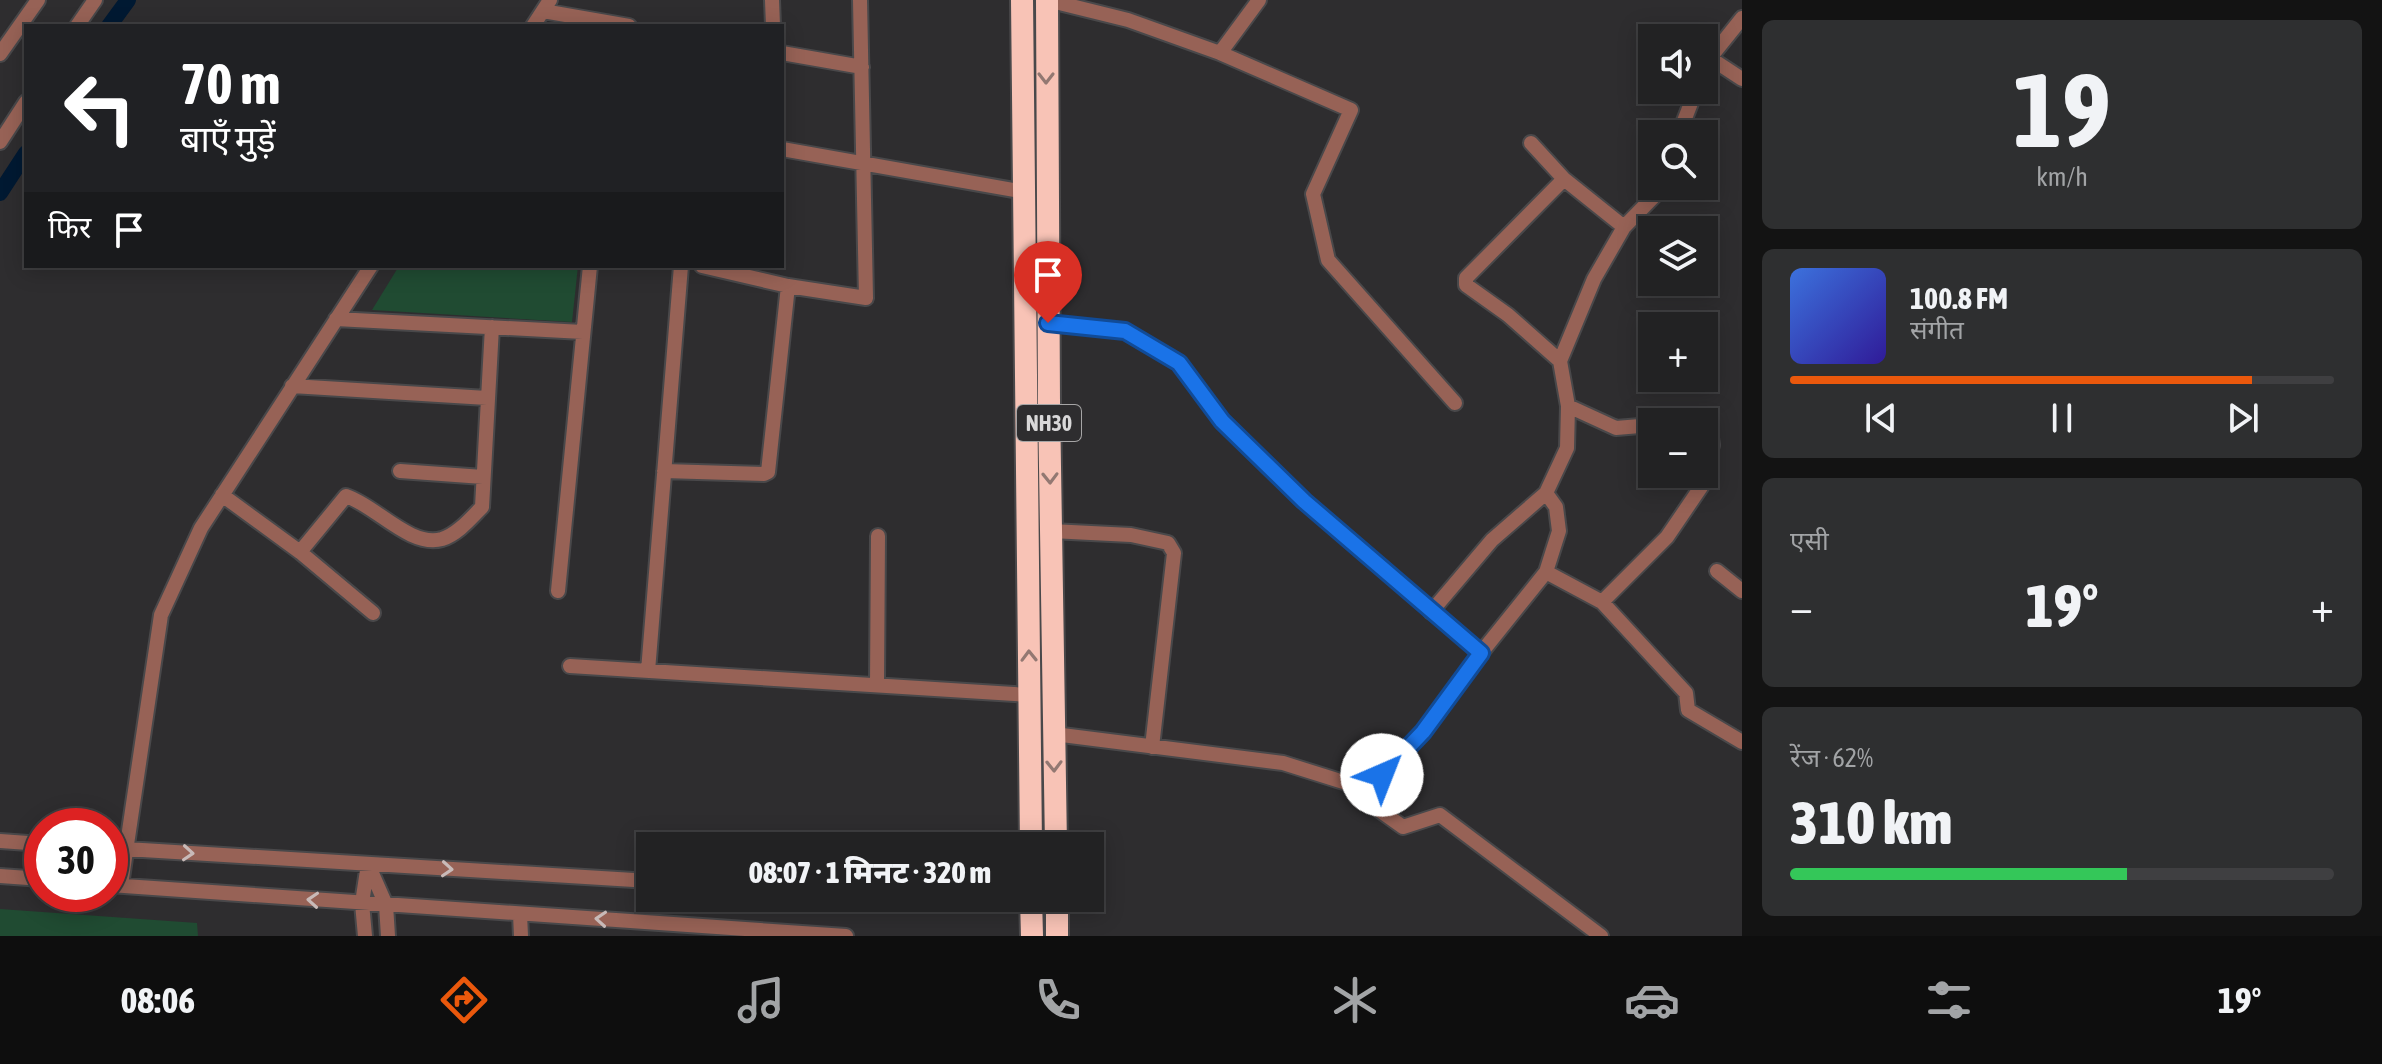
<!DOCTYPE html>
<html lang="hi">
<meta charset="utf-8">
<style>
body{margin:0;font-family:"Asap Condensed","Noto Sans Devanagari",sans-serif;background:#2e2f30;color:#f1f3f6;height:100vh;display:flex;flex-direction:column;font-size:30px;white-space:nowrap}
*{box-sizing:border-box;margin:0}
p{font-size:26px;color:#a2a4a6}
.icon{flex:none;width:44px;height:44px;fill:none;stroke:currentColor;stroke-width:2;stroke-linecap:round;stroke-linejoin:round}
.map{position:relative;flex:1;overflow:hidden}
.drawer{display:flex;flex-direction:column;gap:20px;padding:20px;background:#131313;width:640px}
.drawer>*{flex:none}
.hud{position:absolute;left:24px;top:24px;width:760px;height:244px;border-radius:0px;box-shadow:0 4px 20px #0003,0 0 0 2px #3f3f41;background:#202124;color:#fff;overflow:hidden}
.buttons{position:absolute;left:1638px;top:24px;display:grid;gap:16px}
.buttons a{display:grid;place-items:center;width:80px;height:80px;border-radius:0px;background:#222223;box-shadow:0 4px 20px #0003,0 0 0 2px #3f3f41;font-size:40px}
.speed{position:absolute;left:24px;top:808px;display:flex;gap:16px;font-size:40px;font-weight:700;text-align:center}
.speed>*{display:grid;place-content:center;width:104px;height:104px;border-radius:50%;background:#222223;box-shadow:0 4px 20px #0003,0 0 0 2px #3f3f41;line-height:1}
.speed .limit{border:12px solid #d22;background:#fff;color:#111}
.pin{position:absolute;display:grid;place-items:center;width:68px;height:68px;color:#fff;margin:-82px -34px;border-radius:50% 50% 50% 0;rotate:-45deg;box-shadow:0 0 8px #0007}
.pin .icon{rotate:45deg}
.me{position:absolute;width:88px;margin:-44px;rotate:44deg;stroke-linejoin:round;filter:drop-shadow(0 0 6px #0008)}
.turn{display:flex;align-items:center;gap:28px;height:168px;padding:0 24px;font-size:36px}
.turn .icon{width:104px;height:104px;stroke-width:2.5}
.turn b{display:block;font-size:56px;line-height:68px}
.then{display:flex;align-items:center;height:76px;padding:0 24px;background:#0003;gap:16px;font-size:30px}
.big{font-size:60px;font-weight:800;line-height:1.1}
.drawer .tile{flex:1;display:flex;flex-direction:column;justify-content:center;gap:12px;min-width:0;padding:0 28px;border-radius:12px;background:#2e2f30}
.drawer .dial{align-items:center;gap:0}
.dial b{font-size:104px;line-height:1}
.song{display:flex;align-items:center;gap:24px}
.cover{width:96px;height:96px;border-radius:12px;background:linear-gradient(135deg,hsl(220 70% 55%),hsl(250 70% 35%))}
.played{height:8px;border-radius:4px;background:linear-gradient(90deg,#ea580c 85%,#3f3f41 85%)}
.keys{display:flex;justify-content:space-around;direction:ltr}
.heat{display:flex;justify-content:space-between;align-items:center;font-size:44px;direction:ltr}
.charge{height:12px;border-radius:6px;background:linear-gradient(90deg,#34c759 62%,#3f3f41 0)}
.trip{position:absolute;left:636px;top:832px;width:468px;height:80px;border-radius:0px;background:#222223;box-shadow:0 4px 20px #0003,0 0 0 2px #3f3f41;font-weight:800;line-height:80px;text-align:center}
.menu{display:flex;height:128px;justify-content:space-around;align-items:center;background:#0e0e0e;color:#a2a4a6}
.menu .icon{width:56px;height:56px}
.menu .selected{color:#ea580c}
.menu b{font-size:36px;color:#f1f3f6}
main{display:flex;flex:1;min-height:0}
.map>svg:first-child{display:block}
.green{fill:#204b32}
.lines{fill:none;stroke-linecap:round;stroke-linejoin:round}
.canal{stroke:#001932;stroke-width:16}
.minor-casing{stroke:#49484a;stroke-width:18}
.highway-casing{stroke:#49484a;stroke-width:26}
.minor{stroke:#976256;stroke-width:14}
.highway{stroke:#f8c3b6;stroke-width:22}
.oneway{stroke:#937872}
.oneway2{stroke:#c8bab8}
.route-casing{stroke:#114b97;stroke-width:20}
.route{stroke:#1a73e8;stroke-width:14}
.labels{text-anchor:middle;stroke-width:8;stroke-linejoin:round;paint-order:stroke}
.shield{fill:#2e2d2f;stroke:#a6a5a6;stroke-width:2}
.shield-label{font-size:22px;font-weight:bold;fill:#d9d8d9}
</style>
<main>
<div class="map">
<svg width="1742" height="936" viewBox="0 0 1742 936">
<rect width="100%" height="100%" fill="#2e2d2f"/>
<path class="green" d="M399,266H578L572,322L372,310Z
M0,909L197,923L198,936H0Z"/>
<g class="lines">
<path class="canal" d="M109,26L128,0
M0,193L26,153"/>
<defs>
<path id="minor" d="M772,0L773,26
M1047,0L1128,20L1220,53L1351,110L1313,194L1328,260L1455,403
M543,11L629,26
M1742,18L1710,58L1742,79
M77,26L95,0
M533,26L550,0
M782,53L862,67
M1220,53L1259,0
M0,54L38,0
M1679,134L1696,90
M0,142L26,102
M1531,143L1564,179L1624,227
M782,149L1025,192
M702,266L788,286L866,298L860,0
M336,319L583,332
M1048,323L1125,331L1179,363L1222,421L1304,501L1481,653
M1560,361L1508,315L1466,285V278L1564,179
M292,386L487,398
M1568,406L1616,428L1652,425
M400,471L483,477
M664,471L764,474L768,472L788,286
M222,495L300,552
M1051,531L1131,535L1168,543L1174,553L1152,747
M1717,571L1742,591
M1546,572L1602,602L1686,693L1688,710L1742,742
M558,591L590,266
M1602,602L1667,537L1701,487L1712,445L1711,438L1704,435
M1431,612L1492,540L1546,493L1567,448L1568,406L1560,361L1594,279L1624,227L1664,186
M373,613L300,552L346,496C375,505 410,548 442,539C458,534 471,518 482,507L492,327
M570,666L1029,695
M648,671L681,266
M877,684L878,536
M1054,734L1283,763L1353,785L1361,797L1403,827L1440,815L1601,936
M1361,797L1423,732L1481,653L1546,572L1559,531L1556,507L1546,493
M0,841L42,844
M110,848L650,881
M368,864L386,905L388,936
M0,876L42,879
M110,885L846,936
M121,885L161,615L201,528L371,266
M917,898L1057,905
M520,914L521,936
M365,936L362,903L368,864"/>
<path id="highway" d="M1022,0L1031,846
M1047,0L1049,403L1056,846
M1031,898L1032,936
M1057,898V936"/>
</defs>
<use href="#minor" class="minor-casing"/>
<use href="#highway" class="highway-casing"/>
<use href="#minor" class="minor"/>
<use href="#highway" class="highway"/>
</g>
<defs><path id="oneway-chevron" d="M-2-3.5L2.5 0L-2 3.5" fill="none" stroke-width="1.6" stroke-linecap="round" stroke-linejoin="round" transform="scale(2)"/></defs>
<g class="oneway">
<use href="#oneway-chevron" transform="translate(1046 78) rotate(90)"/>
<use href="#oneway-chevron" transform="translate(1050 478) rotate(89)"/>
<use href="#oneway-chevron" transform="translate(1029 656) rotate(-91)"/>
<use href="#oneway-chevron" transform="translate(1054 766) rotate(89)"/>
</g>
<g class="oneway2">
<use href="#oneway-chevron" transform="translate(188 853) rotate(4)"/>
<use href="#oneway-chevron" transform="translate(447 869) rotate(4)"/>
<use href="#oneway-chevron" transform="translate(313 900) rotate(-176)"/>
<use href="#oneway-chevron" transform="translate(601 919) rotate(-176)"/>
</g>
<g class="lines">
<defs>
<path id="route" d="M1048,323L1125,331L1179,363L1222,421L1304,501L1481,653L1423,732L1382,775"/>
</defs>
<use href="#route" class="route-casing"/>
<use href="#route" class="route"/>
</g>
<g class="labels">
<rect class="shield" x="1017" y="405" width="64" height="36" rx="6"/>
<g class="shield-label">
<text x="1049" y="431">NH30</text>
</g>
</g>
</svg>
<div class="buttons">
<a><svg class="icon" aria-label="sound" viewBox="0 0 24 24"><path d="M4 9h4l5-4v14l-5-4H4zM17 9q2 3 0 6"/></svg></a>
<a><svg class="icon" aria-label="search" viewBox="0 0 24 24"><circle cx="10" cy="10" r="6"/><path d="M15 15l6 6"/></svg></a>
<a><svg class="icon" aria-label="layers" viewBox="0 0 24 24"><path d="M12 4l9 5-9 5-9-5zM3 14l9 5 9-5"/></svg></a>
<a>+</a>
<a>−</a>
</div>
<div class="speed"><div class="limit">30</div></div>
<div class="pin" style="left:1048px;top:323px;background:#d93025"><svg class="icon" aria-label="arrive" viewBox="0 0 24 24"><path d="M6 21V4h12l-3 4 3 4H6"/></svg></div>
<svg class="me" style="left:1382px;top:775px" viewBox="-20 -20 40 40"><circle r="19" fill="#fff"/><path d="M0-13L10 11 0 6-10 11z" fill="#1a73e8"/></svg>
<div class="trip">08:07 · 1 मिनट · 320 m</div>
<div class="hud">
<div class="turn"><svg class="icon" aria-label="left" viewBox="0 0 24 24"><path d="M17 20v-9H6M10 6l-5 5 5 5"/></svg><div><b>70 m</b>बाएँ मुड़ें</div></div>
<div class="then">फिर<svg class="icon" aria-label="arrive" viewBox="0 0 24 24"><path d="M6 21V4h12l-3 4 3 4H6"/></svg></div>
</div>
</div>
<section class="drawer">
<div class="tile dial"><b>19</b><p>km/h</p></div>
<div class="tile">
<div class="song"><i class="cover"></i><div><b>100.8 FM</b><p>संगीत</p></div></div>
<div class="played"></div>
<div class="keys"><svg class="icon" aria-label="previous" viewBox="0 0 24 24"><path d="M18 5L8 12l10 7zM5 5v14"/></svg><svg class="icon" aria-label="pause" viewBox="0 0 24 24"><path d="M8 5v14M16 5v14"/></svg><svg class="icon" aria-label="next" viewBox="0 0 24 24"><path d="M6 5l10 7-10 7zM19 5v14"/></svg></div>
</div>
<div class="tile"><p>एसी</p>
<div class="heat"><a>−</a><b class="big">19°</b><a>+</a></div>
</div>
<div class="tile"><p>रेंज · 62%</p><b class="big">310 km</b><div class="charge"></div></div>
</section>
</main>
<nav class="menu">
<b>08:06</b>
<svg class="icon selected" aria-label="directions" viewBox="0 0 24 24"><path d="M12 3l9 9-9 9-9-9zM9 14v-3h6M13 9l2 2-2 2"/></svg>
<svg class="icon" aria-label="music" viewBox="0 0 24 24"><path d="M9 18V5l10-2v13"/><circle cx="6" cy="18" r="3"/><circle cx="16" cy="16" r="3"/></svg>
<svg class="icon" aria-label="phone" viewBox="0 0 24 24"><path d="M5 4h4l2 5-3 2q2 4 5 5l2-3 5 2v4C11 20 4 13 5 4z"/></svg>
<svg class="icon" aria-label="climate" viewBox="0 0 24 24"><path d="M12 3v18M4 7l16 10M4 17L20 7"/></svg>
<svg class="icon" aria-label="car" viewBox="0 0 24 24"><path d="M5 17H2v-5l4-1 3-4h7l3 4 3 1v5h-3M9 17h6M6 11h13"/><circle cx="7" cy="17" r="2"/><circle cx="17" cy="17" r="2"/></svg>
<svg class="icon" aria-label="filters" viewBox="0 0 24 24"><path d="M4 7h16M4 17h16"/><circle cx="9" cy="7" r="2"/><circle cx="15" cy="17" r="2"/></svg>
<b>19°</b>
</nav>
